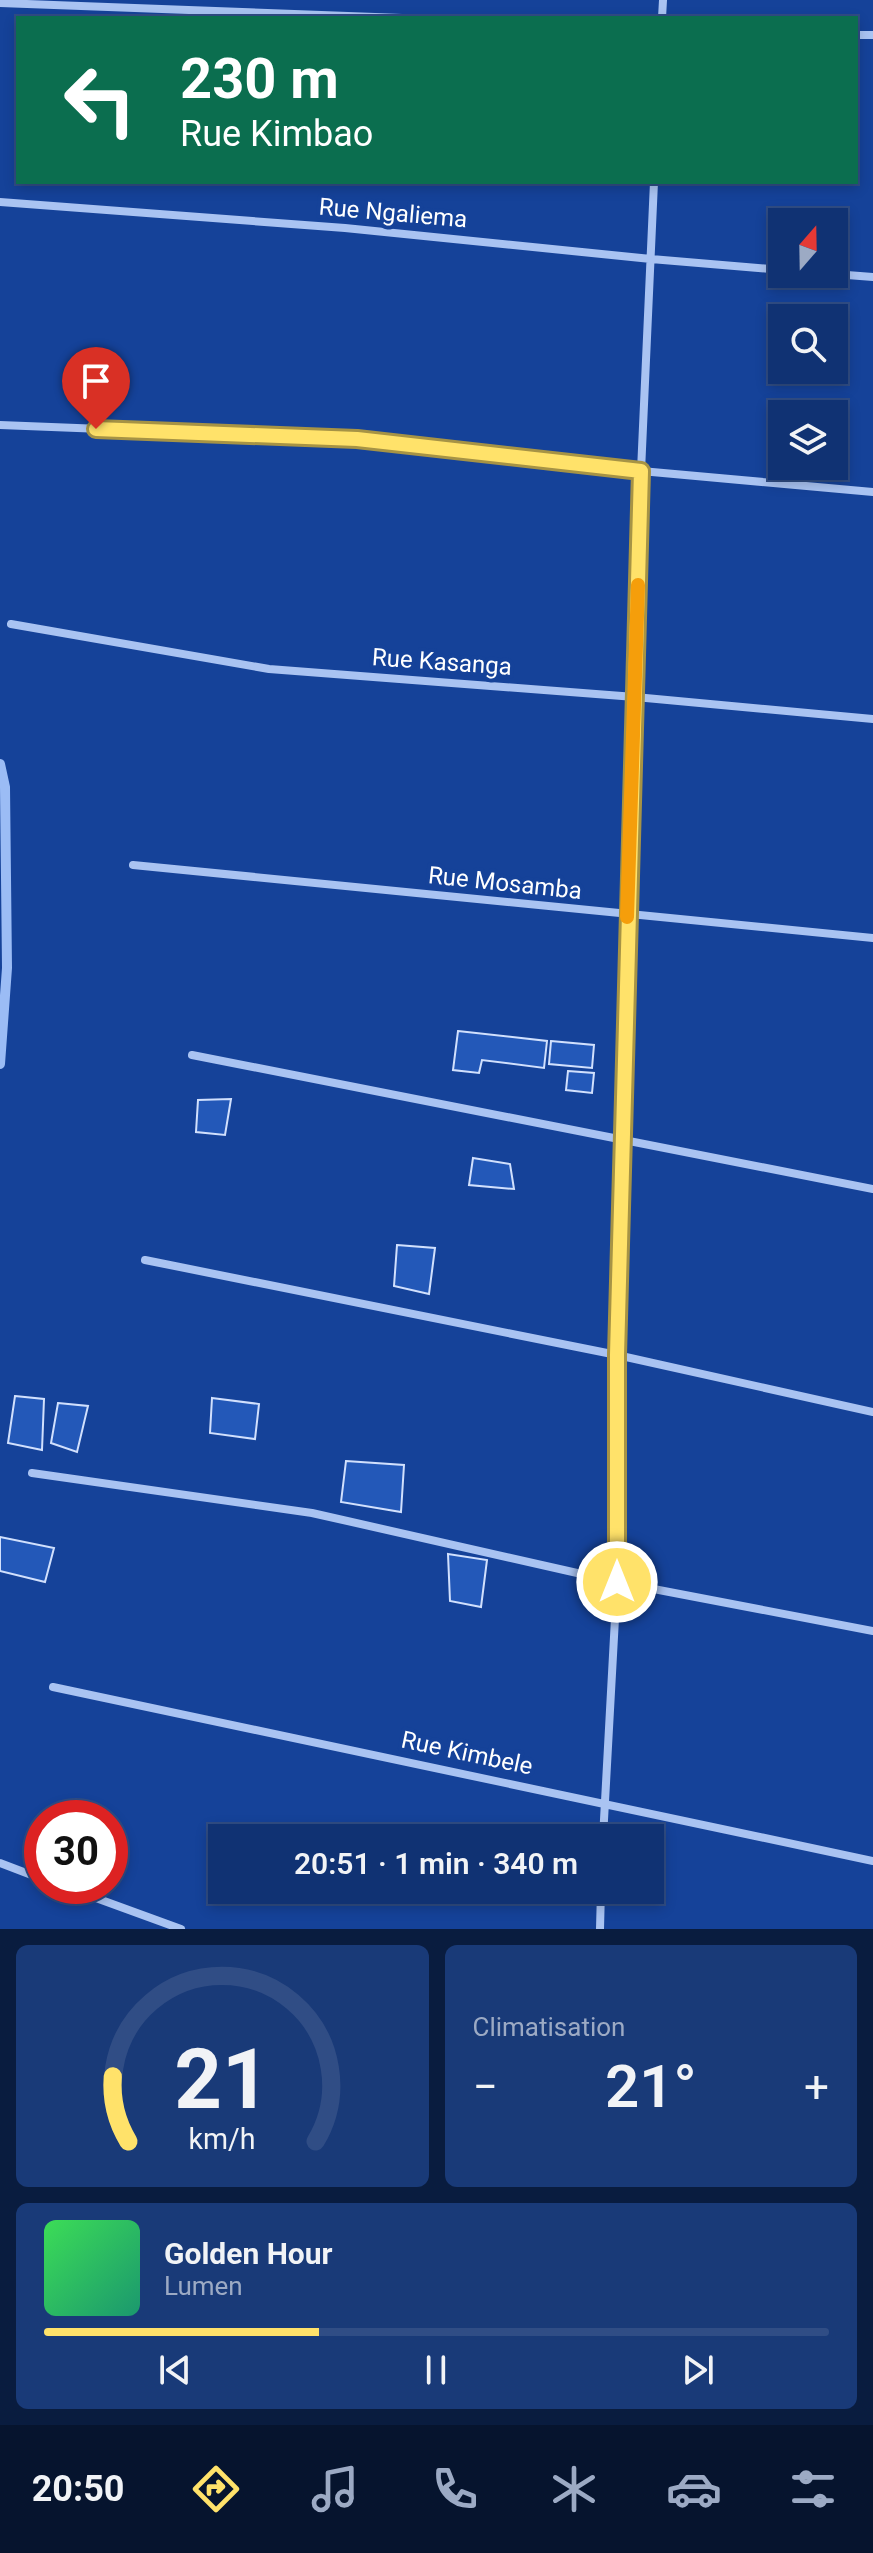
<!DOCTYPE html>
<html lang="fr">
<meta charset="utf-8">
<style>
body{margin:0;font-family:Roboto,sans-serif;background:#193a78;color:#f1f3f6;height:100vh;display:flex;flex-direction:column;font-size:30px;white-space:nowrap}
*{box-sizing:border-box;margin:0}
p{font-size:26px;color:#9caac4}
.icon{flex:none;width:44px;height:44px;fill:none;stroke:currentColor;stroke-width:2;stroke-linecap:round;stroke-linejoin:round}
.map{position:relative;height:1929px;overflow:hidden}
.drawer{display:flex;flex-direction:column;gap:16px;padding:16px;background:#091c3f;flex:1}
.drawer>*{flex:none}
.banner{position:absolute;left:16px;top:16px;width:842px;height:168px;border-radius:0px;box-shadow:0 4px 12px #0003,0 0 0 2px #304d85;background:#0b6e4f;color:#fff;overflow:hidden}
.needle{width:52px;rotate:20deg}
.fabs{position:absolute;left:768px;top:208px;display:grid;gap:16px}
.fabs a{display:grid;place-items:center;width:80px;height:80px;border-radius:0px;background:#103273;box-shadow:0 4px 12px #0003,0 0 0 2px #304d85;font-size:40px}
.speed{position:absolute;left:24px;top:1800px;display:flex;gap:16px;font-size:40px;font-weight:700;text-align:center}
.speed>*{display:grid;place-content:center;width:104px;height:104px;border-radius:50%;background:#103273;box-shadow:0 4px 12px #0003,0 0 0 2px #304d85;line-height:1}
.speed .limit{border:12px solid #d22;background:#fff;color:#111}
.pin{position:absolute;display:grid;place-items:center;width:68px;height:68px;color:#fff;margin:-82px -34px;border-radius:50% 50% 50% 0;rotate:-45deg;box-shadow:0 0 8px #0007}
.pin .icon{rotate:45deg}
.me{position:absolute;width:88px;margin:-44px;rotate:0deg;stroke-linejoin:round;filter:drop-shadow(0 0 6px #0008)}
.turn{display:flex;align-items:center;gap:28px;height:168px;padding:0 32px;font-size:36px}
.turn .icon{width:104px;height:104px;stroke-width:2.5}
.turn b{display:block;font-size:56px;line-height:68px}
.big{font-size:60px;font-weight:600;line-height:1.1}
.drawer .card{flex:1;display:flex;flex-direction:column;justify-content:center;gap:12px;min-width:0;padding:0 28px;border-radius:12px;background:#193a78}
.drawer .dial{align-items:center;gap:0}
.dial svg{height:208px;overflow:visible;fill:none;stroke:#304d85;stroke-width:7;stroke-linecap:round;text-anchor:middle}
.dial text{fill:#f1f3f6;stroke:none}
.song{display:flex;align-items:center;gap:24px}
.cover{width:96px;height:96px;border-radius:12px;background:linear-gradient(135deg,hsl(130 70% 55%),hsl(160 70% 35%))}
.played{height:8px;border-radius:4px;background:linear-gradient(90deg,#ffe26a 35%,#304d85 35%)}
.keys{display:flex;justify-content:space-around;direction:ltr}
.heat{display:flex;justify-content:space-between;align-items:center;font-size:44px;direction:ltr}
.drawer .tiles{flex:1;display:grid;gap:16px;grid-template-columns:1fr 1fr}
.card:last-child{grid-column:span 2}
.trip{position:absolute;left:208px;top:1824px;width:456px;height:80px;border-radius:0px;background:#103273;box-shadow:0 4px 12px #0003,0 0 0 2px #304d85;font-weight:600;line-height:80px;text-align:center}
.tab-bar{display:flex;height:128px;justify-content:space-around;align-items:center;background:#06142e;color:#9caac4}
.tab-bar .icon{width:56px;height:56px}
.tab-bar .selected{color:#ffe26a}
.tab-bar b{font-size:36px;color:#f1f3f6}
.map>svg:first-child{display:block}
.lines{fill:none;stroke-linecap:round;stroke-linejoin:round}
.stream{stroke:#9bbcf5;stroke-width:10}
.building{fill:#2358b8;stroke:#d1e0fd;stroke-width:2}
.street{stroke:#a9c3f2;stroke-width:8}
.route-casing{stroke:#a69345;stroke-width:20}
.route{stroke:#ffe26a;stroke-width:14}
.slow{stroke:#f59e0b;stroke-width:14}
.labels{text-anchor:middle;stroke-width:8;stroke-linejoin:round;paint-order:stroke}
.street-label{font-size:24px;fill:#fff;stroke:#154299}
</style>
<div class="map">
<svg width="873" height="1929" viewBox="0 0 873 1929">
<rect width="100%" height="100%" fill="#154299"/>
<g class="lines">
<path class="stream" d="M0,764L5,787L7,968L0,1064"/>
</g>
<path class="building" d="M458,1031L547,1041L544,1068L482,1060L479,1073L453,1070Z
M551,1041L594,1045L592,1068L549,1064Z
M568,1071L594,1073L592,1093L566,1090Z
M231,1099L225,1135L196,1132L198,1100Z
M473,1158L510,1164L514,1189L469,1185Z
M397,1245L435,1248L429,1294L394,1286Z
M15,1396L44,1399L42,1450L8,1443Z
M212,1398L259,1404L255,1439L210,1433Z
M58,1403L88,1406L77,1452L51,1443Z
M346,1461L404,1465L401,1512L341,1502Z
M0,1537L54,1548L45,1582L0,1571Z
M448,1554L487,1560L481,1607L450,1601Z"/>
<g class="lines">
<path class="street" d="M0,3L402,18
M662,18L663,0
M856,35H873
M0,202L345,228L651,259L782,270
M834,274L873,277
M0,425L357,439L641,471L873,492
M11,624L269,669L635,697L873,719
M133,865L873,938
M192,1055L873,1189
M145,1260L617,1355L873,1412
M32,1473L312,1513L617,1582L873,1631
M53,1687L873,1861
M603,1838L617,1582V1355L627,916L641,471L654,182
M0,1863L42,1879
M63,1886L181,1929
M600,1929L601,1890"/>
</g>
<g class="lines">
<defs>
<path id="route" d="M96,429L357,439L641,471L617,1355V1582"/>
</defs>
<use href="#route" class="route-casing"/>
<use href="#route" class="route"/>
<path class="slow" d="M627,917L638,585"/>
</g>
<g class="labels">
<g class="street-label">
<text transform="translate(393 213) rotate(5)" y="8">Rue Ngaliema</text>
<text transform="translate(442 662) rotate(4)" y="8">Rue Kasanga</text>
<text transform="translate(505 883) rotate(6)" y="8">Rue Mosamba</text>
<text transform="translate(467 1753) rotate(12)" y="8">Rue Kimbele</text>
</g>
</g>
</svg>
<div class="fabs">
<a><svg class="needle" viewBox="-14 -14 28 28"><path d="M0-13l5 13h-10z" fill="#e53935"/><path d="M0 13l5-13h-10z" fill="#9caac4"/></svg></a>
<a><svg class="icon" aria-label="search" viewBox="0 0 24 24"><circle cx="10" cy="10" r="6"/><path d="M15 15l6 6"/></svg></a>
<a><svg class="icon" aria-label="layers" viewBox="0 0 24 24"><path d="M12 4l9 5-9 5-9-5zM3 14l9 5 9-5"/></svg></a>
</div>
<div class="speed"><div class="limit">30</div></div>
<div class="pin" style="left:96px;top:429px;background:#d93025"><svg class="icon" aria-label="arrive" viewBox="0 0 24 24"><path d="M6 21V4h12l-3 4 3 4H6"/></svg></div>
<svg class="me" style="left:617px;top:1582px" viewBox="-20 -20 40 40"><circle r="17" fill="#ffe26a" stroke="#fff" stroke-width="3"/><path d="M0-11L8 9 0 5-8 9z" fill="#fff"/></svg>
<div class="trip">20:51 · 1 min · 340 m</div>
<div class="banner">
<div class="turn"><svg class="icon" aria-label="left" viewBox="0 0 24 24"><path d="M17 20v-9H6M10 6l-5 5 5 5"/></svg><div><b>230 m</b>Rue Kimbao</div></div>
</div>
</div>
<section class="drawer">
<div class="tiles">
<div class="card dial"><svg viewBox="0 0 100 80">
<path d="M14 69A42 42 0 1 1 86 69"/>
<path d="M14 69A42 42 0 0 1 8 44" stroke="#ffe26a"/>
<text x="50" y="56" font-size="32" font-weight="700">21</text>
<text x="50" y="72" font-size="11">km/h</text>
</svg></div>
<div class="card"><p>Climatisation</p>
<div class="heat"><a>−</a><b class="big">21°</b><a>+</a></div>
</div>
<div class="card">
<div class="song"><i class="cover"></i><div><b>Golden Hour</b><p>Lumen</p></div></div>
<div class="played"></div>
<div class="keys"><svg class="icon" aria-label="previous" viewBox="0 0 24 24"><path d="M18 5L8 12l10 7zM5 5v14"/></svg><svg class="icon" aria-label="pause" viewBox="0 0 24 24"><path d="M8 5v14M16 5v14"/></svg><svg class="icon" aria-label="next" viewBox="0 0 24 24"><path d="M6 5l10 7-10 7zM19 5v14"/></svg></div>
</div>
</div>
</section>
<nav class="tab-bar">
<b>20:50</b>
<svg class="icon selected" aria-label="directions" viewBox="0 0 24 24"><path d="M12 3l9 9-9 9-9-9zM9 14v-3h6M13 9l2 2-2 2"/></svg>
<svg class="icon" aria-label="music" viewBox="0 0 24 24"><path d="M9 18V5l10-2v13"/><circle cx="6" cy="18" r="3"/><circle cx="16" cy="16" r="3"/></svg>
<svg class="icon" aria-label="phone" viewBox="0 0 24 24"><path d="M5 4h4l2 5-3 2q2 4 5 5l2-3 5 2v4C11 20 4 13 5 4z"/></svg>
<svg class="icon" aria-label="climate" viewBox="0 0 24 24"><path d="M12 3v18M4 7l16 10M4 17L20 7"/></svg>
<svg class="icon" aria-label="car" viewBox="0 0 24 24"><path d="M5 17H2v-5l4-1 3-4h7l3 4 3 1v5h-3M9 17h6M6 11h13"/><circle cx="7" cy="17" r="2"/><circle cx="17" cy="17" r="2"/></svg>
<svg class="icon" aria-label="filters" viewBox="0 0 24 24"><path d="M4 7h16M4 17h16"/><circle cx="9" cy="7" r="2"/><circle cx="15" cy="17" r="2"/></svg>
</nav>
